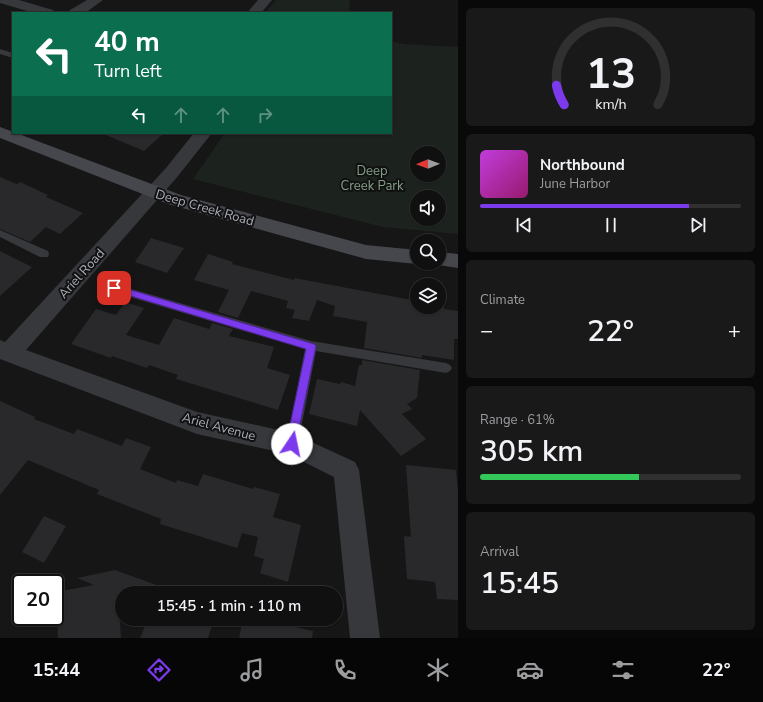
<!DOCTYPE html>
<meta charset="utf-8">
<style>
body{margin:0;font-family:"Nunito Sans",sans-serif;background:#19191a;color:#f1f3f6;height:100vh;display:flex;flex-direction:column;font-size:15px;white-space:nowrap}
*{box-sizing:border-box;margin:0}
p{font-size:13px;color:#9c9d9f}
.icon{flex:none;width:22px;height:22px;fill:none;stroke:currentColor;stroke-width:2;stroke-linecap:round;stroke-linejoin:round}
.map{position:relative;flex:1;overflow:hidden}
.details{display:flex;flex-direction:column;gap:8px;padding:8px;background:#090909;width:305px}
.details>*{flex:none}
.banner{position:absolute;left:12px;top:12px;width:380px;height:122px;border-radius:0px;box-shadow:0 1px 3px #0004,0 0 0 1px #303031;background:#0b6e4f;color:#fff;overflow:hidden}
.needle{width:26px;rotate:269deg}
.buttons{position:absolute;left:410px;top:146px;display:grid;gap:8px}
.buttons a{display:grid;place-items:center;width:36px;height:36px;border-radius:50%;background:#101011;box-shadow:0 1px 3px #0004,0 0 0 1px #303031;font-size:20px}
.speed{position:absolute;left:12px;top:574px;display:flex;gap:8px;font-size:20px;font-weight:700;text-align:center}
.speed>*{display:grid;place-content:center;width:52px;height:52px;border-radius:50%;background:#101011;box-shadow:0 1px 3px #0004,0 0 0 1px #303031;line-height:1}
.speed .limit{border:2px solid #111;border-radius:6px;background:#fff;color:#111}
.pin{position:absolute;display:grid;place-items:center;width:34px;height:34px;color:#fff;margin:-17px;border-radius:8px;box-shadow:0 2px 6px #0006}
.me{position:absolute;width:44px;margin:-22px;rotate:11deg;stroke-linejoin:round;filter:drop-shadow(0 0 3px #0008)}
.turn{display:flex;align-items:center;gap:14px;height:84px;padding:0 16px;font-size:18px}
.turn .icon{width:52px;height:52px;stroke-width:2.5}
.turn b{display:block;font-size:28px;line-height:34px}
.lanes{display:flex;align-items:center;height:38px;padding:0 16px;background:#0003;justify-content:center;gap:20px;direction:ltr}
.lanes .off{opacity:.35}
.big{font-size:30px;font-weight:600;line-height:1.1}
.details .widget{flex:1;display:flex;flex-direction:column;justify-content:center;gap:6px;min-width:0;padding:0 14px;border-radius:6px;background:#19191a}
.details .dial{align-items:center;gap:0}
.dial svg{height:104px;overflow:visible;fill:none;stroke:#303031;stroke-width:7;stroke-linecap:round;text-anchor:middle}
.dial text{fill:#f1f3f6;stroke:none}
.song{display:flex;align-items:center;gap:12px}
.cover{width:48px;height:48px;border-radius:6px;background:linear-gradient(135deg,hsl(290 70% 55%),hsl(320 70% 35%))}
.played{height:4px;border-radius:2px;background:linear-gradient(90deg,#7c3aed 80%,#303031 80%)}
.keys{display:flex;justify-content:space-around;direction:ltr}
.heat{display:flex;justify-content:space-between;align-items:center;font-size:22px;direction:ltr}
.charge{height:6px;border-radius:3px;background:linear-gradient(90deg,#34c759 61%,#303031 0)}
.trip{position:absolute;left:115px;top:586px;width:228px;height:40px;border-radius:20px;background:#101011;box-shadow:0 1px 3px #0004,0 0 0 1px #303031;font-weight:600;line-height:40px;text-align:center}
.dock{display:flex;height:64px;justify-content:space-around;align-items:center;background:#060607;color:#9c9d9f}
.dock .icon{width:28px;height:28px}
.dock .current{color:#7c3aed}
.dock b{font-size:18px;color:#f1f3f6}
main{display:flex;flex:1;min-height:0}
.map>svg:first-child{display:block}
.green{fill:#1c221d;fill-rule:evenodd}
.building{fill:#29292b}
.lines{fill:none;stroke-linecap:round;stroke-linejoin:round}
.lane{fill:#37383c;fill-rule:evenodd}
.street{fill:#37383c;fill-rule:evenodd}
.secondary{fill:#45474c;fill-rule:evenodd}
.route{fill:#7c3aed;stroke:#51269a}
.labels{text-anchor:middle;stroke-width:4;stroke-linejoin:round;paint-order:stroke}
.park-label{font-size:13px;fill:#839f86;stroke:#111112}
.street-label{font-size:13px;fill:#a9acb6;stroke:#111112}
</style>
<main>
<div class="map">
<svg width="458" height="638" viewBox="0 0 458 638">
<rect width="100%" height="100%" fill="#161617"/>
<path class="green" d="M276,0H350L349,13H265Z
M391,41L403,44L458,47V234L383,227L193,179L225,133H391ZM417,153H439V175H417ZM417,197H439V219H417Z"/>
<path class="building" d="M101,133H164L144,151Z
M0,177L17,184L20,182L48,195L46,197L83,213L60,234L46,227L30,242L0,229Z
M151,238L184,248L167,273L135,262Z
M0,251L32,267L0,296Z
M208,254L233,262L232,264L294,280V278L417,301V307H439V305L444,306V309L458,311V339H454V360L422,355V358L364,348L367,322L333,316L335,306L317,300L309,321L292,318L295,310L286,308L288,301L251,291L238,318L218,312L229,290L194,280Z
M125,302L144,308L126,335L159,345L174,318L209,329L212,323L233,329L229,336L274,347L267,368L290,375L278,410L176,379L178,375L149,365L147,368L112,356L111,358L71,344L96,309L116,315Z
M362,360L420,370L417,398L407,404L412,409L402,414L426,439L401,456L360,410L357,426L309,414L317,379L340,384L341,382L355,386L359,365H362Z
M0,401L35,417L34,419L74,434L77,429L122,446L126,438L151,447L140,469L176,483L177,480L198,486L203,474L253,489L254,487L280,494L273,517L301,525L288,582L260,573L264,559L254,556L258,537L242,533L237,548L160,524L161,519L97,494L99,490L28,460L0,495Z
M406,465L456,470L458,491V600L437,599L435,582L407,579L404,536L411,537Z
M44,516L66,526L44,563L22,552Z
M115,570L173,591V593H118L121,638H58L56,592L94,585L77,578Z
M148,619H214L208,638H140Z
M243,619H259L313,631L312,638H239Z"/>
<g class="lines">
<path class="lane" d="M0,49L13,53V58L0,54Z
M0,230L48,251L49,254L48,257H40L0,237Z
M114,284L311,341L446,363L450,365L452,368L450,371L446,373L316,351L298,444L296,448L292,450L288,448L286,444L305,349L110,291L109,288L110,285Z"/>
<path class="street" d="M0,0H19L53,10L55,13H34L0,3Z
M87,0H103L85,13H68L70,10Z
M258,0H272L261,13H247Z
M194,133H212L178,176L26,350L197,412L292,433L355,462L359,470L380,638H350L334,477L288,454L197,434L0,359V340L5,342L166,168Z"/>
<path class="secondary" d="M0,127L181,195L366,245L417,250V263H421L417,264L366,259L168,204L0,138Z
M439,252L458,254V268L432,264L431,263H439Z"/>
</g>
<path class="route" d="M111,285H114L314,344L316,346L295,448L292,449L288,448L286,444L306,349L111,290L110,288Z"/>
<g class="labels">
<g class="park-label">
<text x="372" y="175">Deep<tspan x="372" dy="15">Creek Park</tspan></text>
</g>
<g class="street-label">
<text transform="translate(205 207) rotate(16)" y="5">Deep Creek Road</text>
<text transform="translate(81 273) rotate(-48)" y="5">Ariel Road</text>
<text transform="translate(219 426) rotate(15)" y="5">Ariel Avenue</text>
</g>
</g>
</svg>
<div class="buttons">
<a><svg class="needle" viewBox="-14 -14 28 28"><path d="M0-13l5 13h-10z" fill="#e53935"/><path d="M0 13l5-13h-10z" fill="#9c9d9f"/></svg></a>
<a><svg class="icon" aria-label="sound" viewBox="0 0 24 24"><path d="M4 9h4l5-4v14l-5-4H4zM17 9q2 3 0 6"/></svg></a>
<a><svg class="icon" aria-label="search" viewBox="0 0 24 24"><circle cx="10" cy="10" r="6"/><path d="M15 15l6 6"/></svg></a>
<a><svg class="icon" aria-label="layers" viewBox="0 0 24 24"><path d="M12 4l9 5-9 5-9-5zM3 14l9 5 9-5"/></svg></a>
</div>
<div class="speed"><div class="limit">20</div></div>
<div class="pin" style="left:114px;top:288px;background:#d93025"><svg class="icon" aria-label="arrive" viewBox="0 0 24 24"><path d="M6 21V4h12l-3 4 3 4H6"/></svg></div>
<svg class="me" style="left:292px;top:444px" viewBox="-20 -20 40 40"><circle r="19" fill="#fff"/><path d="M0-13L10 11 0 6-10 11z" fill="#7c3aed"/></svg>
<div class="trip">15:45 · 1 min · 110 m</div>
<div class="banner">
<div class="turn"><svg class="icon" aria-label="left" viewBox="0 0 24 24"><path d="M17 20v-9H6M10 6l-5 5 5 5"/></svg><div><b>40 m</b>Turn left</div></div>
<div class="lanes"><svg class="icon" aria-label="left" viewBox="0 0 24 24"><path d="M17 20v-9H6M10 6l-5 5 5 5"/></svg><svg class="icon off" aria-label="ahead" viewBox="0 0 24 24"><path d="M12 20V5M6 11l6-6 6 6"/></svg><svg class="icon off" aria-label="ahead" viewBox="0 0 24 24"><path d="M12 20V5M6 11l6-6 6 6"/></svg><svg class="icon off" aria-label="right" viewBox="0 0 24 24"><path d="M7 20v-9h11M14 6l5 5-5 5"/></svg></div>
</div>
</div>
<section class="details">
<div class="widget dial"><svg viewBox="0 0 100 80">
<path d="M14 69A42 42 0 1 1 86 69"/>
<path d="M14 69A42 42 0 0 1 8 54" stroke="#7c3aed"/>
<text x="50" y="56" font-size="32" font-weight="700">13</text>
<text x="50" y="72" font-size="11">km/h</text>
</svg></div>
<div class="widget">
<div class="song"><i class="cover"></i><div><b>Northbound</b><p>June Harbor</p></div></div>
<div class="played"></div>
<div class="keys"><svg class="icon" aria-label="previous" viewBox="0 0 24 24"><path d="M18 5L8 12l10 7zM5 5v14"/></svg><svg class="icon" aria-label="pause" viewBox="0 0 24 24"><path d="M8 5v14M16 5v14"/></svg><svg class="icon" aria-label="next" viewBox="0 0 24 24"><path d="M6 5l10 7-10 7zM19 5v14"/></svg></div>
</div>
<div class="widget"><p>Climate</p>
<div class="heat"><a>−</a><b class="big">22°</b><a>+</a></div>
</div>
<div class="widget"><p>Range · 61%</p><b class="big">305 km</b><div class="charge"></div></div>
<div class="widget"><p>Arrival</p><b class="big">15:45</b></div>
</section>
</main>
<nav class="dock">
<b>15:44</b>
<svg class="icon current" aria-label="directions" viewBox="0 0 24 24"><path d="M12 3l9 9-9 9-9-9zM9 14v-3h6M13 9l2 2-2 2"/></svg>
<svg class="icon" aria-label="music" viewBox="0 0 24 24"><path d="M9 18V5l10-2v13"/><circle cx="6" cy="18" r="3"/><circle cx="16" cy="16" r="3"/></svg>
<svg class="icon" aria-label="phone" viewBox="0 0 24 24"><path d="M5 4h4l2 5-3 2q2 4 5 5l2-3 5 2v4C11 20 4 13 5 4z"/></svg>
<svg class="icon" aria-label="climate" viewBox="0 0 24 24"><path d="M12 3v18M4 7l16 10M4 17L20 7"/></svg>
<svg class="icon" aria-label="car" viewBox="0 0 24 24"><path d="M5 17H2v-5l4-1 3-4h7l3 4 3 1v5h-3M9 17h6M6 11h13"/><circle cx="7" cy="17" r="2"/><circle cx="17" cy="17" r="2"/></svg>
<svg class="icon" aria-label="filters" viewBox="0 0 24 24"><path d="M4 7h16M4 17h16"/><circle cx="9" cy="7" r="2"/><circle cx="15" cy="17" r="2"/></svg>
<b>22°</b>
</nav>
